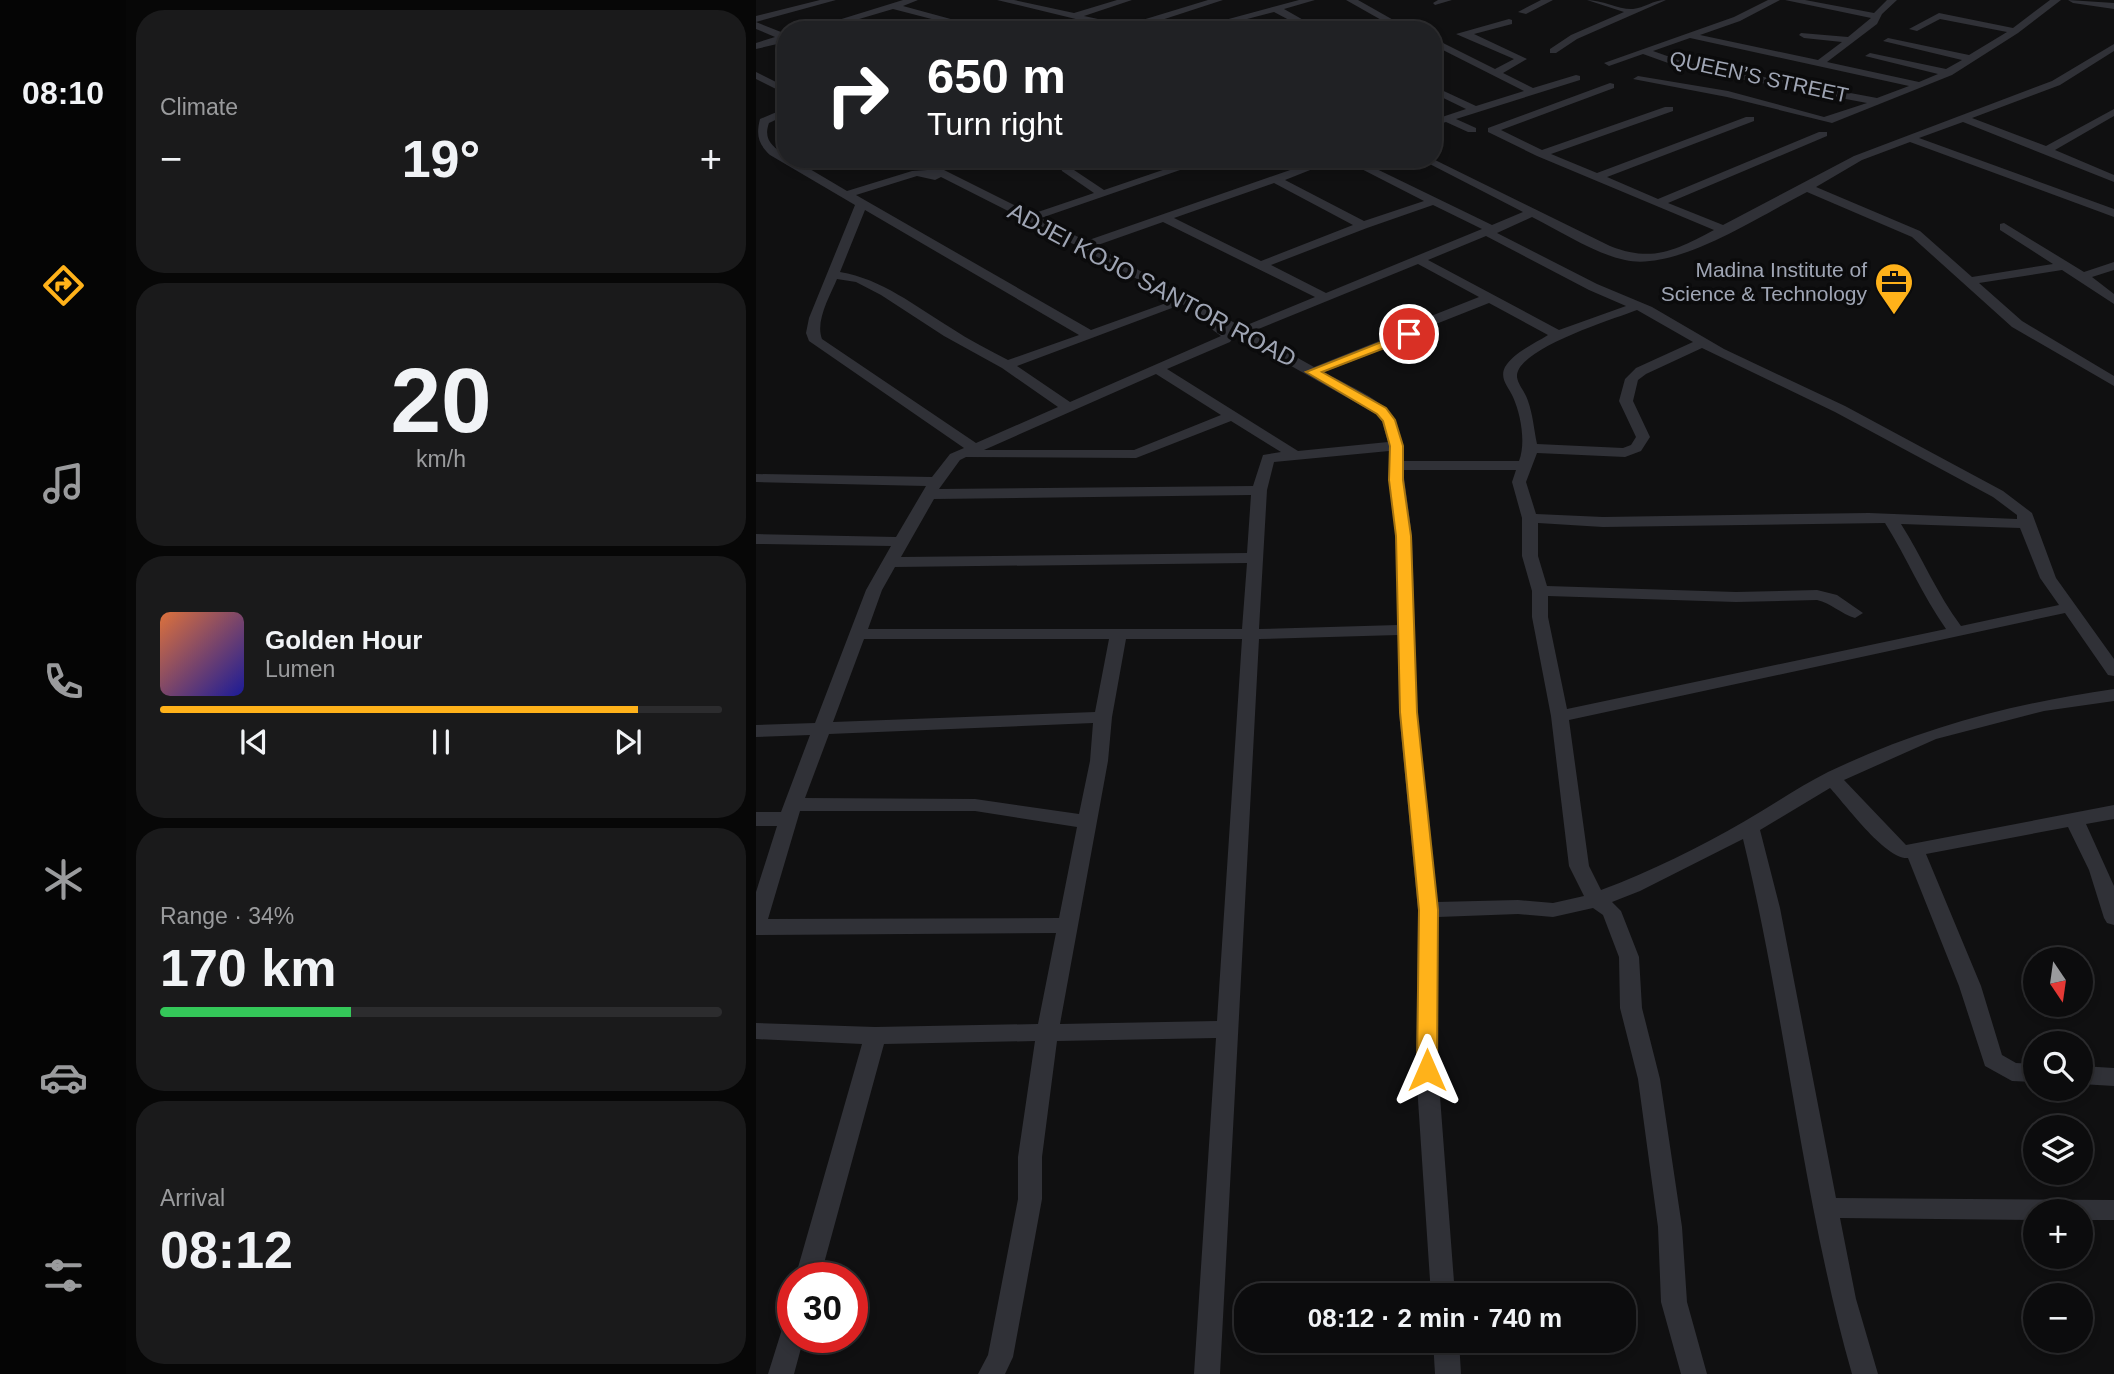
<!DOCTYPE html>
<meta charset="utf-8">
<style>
body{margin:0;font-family:Arial,sans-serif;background:#1a1a1b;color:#f1f3f6;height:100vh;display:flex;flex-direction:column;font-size:26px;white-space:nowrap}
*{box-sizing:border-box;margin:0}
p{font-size:23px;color:#9a9b9d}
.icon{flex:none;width:38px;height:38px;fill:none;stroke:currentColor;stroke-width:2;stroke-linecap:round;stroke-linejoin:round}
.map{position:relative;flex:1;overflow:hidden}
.sheet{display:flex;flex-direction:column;gap:10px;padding:10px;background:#070707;width:630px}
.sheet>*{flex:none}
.guide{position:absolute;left:21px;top:21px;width:665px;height:147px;border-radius:28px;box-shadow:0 4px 10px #0003,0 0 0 2px #2c2c2e;background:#202124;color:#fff;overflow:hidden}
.needle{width:46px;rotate:167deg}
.controls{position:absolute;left:1267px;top:947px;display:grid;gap:14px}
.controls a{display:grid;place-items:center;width:70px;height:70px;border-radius:50%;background:#0c0c0d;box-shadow:0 4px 10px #0003,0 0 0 2px #2c2c2e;font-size:35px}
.speed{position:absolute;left:21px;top:1262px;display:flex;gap:14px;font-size:35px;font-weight:700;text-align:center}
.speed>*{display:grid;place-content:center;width:91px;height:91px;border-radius:50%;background:#0c0c0d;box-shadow:0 4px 10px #0003,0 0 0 2px #2c2c2e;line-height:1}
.speed .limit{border:10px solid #d22;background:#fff;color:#111}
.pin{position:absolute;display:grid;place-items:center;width:60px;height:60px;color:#fff;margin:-30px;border:4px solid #fff;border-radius:50%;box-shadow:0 2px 7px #0007}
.me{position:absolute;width:77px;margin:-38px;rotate:0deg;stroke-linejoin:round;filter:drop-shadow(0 0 5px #0008)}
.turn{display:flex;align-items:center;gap:24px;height:147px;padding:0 35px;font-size:32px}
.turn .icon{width:91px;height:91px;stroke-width:2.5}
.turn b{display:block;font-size:49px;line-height:60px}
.big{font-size:52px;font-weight:700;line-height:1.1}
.sheet .card{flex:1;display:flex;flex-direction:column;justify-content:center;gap:10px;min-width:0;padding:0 24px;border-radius:28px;background:#1a1a1b}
.sheet .dial{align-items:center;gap:0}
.dial b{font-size:91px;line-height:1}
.song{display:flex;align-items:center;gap:21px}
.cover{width:84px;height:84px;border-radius:10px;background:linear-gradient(135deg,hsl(20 70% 55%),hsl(240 70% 35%))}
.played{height:7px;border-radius:4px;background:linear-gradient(90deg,#ffb21a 85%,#2c2c2e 85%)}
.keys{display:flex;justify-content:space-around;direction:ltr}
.heat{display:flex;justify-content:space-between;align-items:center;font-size:38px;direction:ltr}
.charge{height:10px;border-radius:5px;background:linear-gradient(90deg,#34c759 34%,#2c2c2e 0)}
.trip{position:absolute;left:478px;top:1283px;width:402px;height:70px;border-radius:28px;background:#0c0c0d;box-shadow:0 4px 10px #0003,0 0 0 2px #2c2c2e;font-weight:700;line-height:70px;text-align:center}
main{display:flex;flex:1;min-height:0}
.tabs{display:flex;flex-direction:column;width:126px;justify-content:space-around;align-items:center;background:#050505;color:#9a9b9d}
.tabs .icon{width:49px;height:49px}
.tabs .current{color:#ffb21a}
.tabs b{font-size:32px;color:#f1f3f6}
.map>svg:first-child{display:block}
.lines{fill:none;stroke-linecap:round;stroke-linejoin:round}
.minor{fill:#303137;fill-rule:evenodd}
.route{fill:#ffb21a;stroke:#a67411;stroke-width:2}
.labels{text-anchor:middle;stroke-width:7;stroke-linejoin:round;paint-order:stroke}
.far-street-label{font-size:21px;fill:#9fa5b4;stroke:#0b0b0c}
.far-poi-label{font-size:21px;fill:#9fa5b4;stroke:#0b0b0c;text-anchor:end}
.street-label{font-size:24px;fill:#9fa5b4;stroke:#0b0b0c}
</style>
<main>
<nav class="tabs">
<b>08:10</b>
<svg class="icon current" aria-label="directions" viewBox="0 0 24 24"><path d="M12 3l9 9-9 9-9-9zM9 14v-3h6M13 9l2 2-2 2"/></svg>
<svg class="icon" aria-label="music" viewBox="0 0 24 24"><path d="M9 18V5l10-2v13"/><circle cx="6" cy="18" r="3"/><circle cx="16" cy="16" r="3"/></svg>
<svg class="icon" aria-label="phone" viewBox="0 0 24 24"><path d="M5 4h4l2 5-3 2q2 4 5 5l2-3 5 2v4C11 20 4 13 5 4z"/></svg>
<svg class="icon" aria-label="climate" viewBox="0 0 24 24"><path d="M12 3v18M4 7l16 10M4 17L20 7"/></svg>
<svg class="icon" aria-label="car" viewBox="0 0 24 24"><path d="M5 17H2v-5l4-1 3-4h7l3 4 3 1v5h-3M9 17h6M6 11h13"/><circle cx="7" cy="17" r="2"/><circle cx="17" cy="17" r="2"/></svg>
<svg class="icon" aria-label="filters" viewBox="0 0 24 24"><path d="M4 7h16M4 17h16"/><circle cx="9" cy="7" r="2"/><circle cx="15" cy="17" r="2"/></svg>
</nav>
<section class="sheet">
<div class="card"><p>Climate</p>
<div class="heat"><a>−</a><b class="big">19°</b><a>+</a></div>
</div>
<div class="card dial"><b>20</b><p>km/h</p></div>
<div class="card">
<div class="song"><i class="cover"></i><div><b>Golden Hour</b><p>Lumen</p></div></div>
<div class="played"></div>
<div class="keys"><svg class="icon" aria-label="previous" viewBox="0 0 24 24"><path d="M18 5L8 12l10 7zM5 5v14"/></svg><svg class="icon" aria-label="pause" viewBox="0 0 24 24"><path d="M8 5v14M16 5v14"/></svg><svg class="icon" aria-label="next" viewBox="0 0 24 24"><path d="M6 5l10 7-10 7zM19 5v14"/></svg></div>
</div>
<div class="card"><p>Range · 34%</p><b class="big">170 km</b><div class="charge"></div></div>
<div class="card"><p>Arrival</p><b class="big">08:12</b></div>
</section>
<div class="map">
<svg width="1358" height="1374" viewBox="0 0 1358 1374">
<rect width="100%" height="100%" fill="#101011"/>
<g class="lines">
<path class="minor" d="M64,0H80L0,22V16Z
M147,0H162L147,6L235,30H218L137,9L66,30H50Z
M241,0H258L318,13L361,0H376L328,16L370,25L452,0H467L381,28L384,30H365Z
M543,0H559L528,9L565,30H552L518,12L449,30H432Z
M590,0H602L655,30H643Z
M682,0H696L679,5L677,3Z
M785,0H797L770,14L762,12Z
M831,0C846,0 864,10 877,9C888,8 897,0 910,0L821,39L800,53H794V49L815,35L868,12Z
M1012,0H1024L984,21L944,35L1062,60L1086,42L1048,38L1043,35L1045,33L1092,37L1115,18L1029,0H1049L1118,13L1131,0H1141L1126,14L1121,24L1071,62L1163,82L1182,74L1109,56L1114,53L1190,69L1206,60L1127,41L1132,38L1213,55L1251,32L1184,19L1161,31L1153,29L1183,13L1257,28L1294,0H1305L1262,33L1196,75L1076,123L971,97L877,79L882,76L972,91L1068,117L1111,103L926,68L887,54L853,66L848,63L978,17ZM934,38L1153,86L1121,98L928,62L897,51Z
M1312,0L1358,3V9L1317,3Z
M753,19L756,20V24L718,34L771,59L747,73L777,88L820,75L824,76V80L700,119L720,128V132H712L690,122L677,126V120L710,109L677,93V86L720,106L768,91L677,45V38L739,69L758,59L700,34Z
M0,22L30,34V42L0,49V43L19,37L0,29Z
M1358,44V51L1304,85L1216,118L1290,146L1358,109V116L1299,150L1358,175V182L1207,122L1163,138L1358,209V217L1154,142L1106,160L1060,187L1164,231L1216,277L1297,264L1244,230V224L1248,223L1328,272L1358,262V270L1336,277L1358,294V304L1306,270L1223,283L1266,321L1358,376V386L1256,327L1156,237L1051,192C1005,215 920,272 869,260C837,253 806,232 776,217L741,233L841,284L896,307L968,349L1089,406L1247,491L1276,513L1300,578L1358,659V676L1352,675L1309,613L813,720L833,866L845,890C894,872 944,847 989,821C1017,805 1044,786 1072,772C1167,727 1255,704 1358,689V701L1288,711L1180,739L1088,780L1150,845L1358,805V819L1330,824L1358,886V925L1351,923L1348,918L1333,870L1312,827L1170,854L1225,986L1246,1055L1260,1063L1279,1064V1082L1256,1081L1229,1066L1203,986L1152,858C1130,860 1089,804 1074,788L1004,830L1024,908L1080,1198L1358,1200V1220H1325V1211H1279V1220L1084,1218L1100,1299L1122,1374H1096C1046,1199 1030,1016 987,839L884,891L856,902L865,911L883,957L886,1008L904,1079L926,1227L931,1302L951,1374H925L905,1302L902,1227L882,1079L864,1008L863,957L847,915L837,908L797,917L762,914L682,917V1070L699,1295H675L660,1070L662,910L643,712L642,635L503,639L464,1374H438L460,1038L301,1041L286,1157V1199L257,1357L249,1374H222L232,1355L262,1199V1157L279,1041L128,1044L64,1278H39L106,1044L0,1039V1023L119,1027L282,1024L300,933L0,935V892L21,826H0V812H25L54,735L0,737V725L59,723L110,590L135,546L0,544V534L140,537L170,486L0,482V474L176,477L194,454L208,448L53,341L50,333L53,318L99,205L14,155C2,144 0,135 4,119L30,108V115L13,123C7,139 16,147 30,155V159H37L91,191L156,171L171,170L152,159H166L276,214L338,193L306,171L303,162L306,159H321L315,164V168L348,190L439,159H456L285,218L330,241L566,159H582L529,180L608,221L668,201L586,159H600L736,225L767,212L664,159H677L854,246C897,263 920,250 958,230L781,156L732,132V128L854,83L858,84V88L745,130L786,150L909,107H917V111L795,154L841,173L990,117H998V121L851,177L902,199L1063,132H1071V136L912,203L967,225L1098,156L1296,81ZM161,176L179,180L185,177L325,248L457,321L450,325L465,336L314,402L261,366L424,305L423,302H413L335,330L100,195ZM518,183L597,225L505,261L418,218ZM677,205L726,229L570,293L515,265L611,228ZM109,210L323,335L252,360C233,350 213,340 195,328C159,306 126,279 84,272ZM407,222L559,297L486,327L339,246ZM730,236L833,290L870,306L803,330L672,260ZM662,264L723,297L670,318L648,331L558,367L495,332ZM81,279L100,282L125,295L188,336L246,368L302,407L220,443L66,339C59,321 74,296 81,279ZM733,303L792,335C778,344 758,352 749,367C743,379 753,387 757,397C765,415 770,443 763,461H647C647,403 612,397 568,372L658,337L680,324ZM881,310L937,342L880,368L869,379L863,401L880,437L875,445L867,448L781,444C778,430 777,415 772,401C770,393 762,385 761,377C759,349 858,319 881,310ZM477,333L620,414L626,421L632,442L542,451L411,369L474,342L479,335ZM946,348L1079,412L1237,497L1261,515V519L1113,513L847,517L780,514L770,482L781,453L869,457L885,451L894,437L877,401L882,380L890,374ZM400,374L465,415L378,450H228ZM475,421L525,452L507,455L497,486L183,489L204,460L210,457L380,458ZM633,451V479L640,536L642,625L503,629L511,490L518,462ZM647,470H760L756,482L766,518V556L776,591V617L795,716L813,866L828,896L797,903L762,900L681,902L661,712L656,536ZM495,495L491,553L145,557L178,499ZM782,523L847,527L1129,523C1151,558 1166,595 1190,629L811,709L792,617V596L980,602L1061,600C1075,603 1085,614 1099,618L1107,613L1081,595L1061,590L980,592L791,586L782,556ZM1145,524L1264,528L1284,578L1303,605L1205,626C1181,594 1166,557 1145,524ZM491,563L486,629H112L126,590L139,567ZM108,639H353L339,712L77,722ZM370,639H486L461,1021L304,1024L352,761L356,717ZM337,723L334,761L323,814L219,799L49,798L73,734ZM44,811H219L321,827L303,918L12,919Z
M0,72L30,87V94L0,79Z
M1325,1066L1358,1068V1086L1325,1084Z
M37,1319V1337H48L38,1374H12L28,1323Z
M677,1340H703L705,1374H679Z"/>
</g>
<path class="route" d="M653,331L657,332V337L566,372L630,408L639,420L647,446V480L655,536L661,712L682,910L681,1070L678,1075L671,1078L664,1075L661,1070L663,910L644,712L640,536L633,480L634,446L627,421L621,414L550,372Z"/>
<defs>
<symbol id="office-pin" viewBox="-11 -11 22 30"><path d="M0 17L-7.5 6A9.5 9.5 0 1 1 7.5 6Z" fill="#ffb21a" stroke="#0b0b0c"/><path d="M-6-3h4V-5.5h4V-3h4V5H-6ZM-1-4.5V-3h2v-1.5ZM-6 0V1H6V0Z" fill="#111"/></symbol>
</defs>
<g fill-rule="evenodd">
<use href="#office-pin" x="1116" y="260" width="44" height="60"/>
</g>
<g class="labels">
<g class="far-street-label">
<text transform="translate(1003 77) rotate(12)" y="7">QUEEN’S STREET</text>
</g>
<g class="far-poi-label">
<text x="1111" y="277">Madina Institute of<tspan x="1111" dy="24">Science &amp; Technology</tspan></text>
</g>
<g class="street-label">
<text transform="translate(396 285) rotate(28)" y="8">ADJEI KOJO SANTOR ROAD</text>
</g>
</g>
</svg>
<div class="controls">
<a><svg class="needle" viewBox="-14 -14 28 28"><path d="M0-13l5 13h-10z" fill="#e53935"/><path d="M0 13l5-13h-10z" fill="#9a9b9d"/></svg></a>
<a><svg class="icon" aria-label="search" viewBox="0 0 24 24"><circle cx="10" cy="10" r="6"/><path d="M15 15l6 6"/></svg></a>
<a><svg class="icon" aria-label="layers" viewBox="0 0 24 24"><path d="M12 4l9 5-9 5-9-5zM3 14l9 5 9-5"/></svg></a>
<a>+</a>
<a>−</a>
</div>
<div class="speed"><div class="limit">30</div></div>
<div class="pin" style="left:653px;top:334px;background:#d93025"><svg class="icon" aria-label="arrive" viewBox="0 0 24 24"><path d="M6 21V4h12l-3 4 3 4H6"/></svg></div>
<svg class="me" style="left:671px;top:1070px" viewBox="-20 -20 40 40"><path d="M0-17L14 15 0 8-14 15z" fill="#ffb21a" stroke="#fff" stroke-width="4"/></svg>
<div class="trip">08:12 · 2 min · 740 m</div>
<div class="guide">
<div class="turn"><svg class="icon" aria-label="right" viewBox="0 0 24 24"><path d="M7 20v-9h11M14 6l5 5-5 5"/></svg><div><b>650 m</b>Turn right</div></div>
</div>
</div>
</main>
